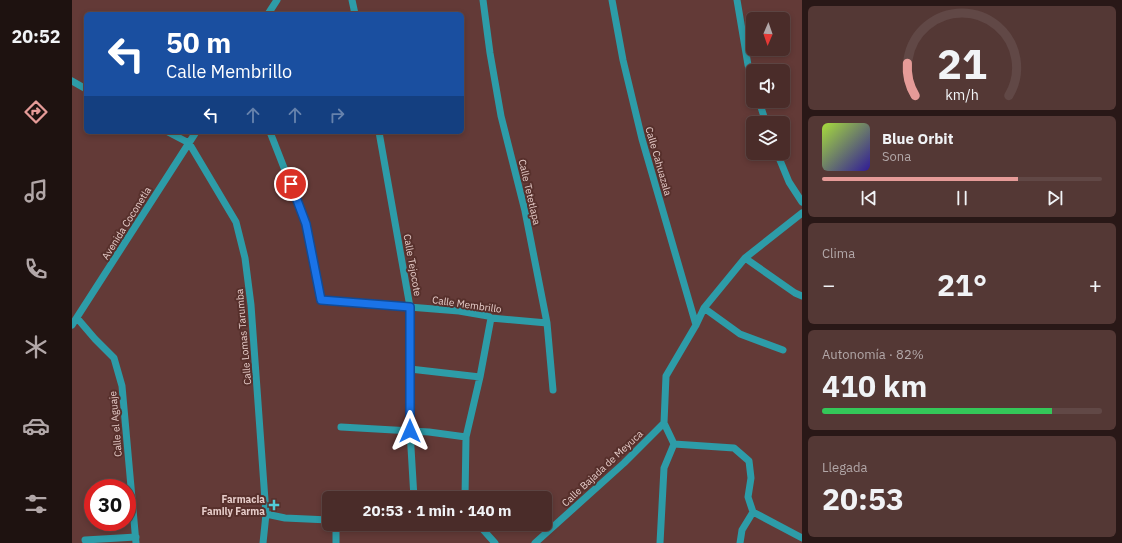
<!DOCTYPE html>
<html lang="es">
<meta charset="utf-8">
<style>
body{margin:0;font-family:"IBM Plex Sans",sans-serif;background:#543835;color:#f1f3f6;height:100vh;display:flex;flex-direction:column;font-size:15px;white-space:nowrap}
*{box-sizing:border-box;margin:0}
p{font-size:13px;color:#b2a7a8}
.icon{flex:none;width:22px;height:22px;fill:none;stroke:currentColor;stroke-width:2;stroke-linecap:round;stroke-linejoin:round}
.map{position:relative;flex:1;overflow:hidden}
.panel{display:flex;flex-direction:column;gap:6px;padding:6px;background:#291817;width:320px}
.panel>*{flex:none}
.hud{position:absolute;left:12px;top:12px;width:380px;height:122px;border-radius:6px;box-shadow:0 2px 6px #0003,0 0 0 1px #614846;background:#1a4fa0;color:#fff;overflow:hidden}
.needle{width:26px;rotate:182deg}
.fabs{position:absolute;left:674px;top:12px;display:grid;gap:8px}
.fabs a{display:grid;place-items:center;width:44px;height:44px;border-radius:6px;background:#4a2c29;box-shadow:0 2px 6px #0003,0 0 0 1px #614846;font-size:20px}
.speed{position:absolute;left:12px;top:479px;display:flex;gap:8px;font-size:20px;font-weight:700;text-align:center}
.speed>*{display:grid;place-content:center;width:52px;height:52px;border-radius:50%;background:#4a2c29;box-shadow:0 2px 6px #0003,0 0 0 1px #614846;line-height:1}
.speed .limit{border:6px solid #d22;background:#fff;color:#111}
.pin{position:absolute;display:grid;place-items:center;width:34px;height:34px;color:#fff;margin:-17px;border:2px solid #fff;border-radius:50%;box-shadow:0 1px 4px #0007}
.me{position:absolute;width:44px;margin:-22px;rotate:0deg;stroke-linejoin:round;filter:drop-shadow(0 0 3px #0008)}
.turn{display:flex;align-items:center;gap:14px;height:84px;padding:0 16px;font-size:18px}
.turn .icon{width:52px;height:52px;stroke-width:2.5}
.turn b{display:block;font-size:28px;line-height:34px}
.lanes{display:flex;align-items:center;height:38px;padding:0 16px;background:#0003;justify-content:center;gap:20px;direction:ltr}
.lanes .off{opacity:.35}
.big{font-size:30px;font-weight:800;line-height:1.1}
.panel .widget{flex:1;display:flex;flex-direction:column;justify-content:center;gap:6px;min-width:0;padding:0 14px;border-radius:6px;background:#543835}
.panel .dial{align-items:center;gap:0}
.dial svg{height:104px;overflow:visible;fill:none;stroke:#614846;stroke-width:7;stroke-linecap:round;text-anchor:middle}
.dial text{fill:#f1f3f6;stroke:none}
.song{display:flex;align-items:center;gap:12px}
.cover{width:48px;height:48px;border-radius:6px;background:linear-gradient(135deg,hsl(80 70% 55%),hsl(250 70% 35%))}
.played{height:4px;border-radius:2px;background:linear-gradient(90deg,#e69b98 70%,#614846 70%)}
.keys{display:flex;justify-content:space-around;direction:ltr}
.heat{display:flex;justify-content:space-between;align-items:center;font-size:22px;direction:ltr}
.charge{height:6px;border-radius:3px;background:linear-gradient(90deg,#34c759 82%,#614846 0)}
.trip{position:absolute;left:250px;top:491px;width:230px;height:40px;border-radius:6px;background:#4a2c29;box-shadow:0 2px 6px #0003,0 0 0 1px #614846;font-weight:800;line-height:40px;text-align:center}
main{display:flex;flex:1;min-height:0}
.menu{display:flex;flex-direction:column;width:72px;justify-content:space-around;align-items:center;background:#1e1210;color:#b2a7a8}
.menu .icon{width:28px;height:28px}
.menu .active{color:#e69b98}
.menu b{font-size:18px;color:#f1f3f6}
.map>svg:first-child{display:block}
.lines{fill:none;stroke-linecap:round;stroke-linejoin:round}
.minor{stroke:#2d9ca8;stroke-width:7}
.route-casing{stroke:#114b97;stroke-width:10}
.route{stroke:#1a73e8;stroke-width:7}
.poi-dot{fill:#52cbd8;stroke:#57302c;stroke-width:1.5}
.labels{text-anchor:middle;stroke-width:4;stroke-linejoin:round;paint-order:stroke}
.street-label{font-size:10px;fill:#e6ccc9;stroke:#57302c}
.poi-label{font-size:10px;font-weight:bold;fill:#e6ccc9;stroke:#57302c;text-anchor:end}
</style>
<main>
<nav class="menu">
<b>20:52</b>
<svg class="icon active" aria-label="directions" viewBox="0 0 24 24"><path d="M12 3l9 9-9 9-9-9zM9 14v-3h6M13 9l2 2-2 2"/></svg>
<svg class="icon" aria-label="music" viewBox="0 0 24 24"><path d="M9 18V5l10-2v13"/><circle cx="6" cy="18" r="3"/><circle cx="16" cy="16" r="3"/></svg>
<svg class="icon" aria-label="phone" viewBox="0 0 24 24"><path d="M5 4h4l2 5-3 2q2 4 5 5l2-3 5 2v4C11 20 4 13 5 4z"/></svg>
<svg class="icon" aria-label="climate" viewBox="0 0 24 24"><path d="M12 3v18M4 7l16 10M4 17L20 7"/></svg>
<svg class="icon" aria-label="car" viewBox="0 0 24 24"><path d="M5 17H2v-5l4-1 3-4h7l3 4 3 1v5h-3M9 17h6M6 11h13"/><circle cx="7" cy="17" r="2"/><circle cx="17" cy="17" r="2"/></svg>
<svg class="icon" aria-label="filters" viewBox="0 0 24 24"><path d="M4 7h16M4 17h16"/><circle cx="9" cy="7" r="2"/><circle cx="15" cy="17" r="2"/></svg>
</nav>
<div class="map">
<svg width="730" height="543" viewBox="0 0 730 543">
<rect width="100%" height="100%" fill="#633a37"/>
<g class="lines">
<path class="minor" d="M280,0L283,14
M411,0L418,53L429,116L453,211L475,323L481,390
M540,0L551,60L570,139L624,325
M665,0L676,65L681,81
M196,14L205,0
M0,81L14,89
M687,101L694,123
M96,132L117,143L164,222L173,258L179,305L194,514L191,543
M198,132L234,224L249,300L387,311L416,316L419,318L475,323
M307,132L338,307V431L342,498
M705,153L717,182L730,202
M673,258L723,293L730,296
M632,308L668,334L711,350
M5,318L23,339L42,358L50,386L64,543
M0,325L124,132
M338,369L408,377
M269,427L357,432L394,437
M602,444L662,448L677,461L679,478L676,497L681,512L670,530L668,543
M393,498L394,437L408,377L419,318
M681,512L730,538
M194,514L213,518L257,520
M406,524L423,543
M13,540L64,537
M264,543V524
M463,543L552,463L592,423
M588,543L592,468L602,444L592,423L594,376L624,325L632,308L673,258L730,213"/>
</g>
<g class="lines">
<defs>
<path id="route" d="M219,184L234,224L249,300L338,307V431"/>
</defs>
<use href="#route" class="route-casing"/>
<use href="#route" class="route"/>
</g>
<path class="poi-dot" d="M200 499h4v4h4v4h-4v4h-4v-4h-4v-4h4z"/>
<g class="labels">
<g class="street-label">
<text transform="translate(587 161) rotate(74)" y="4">Calle Cahuazala</text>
<text transform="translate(458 192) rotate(77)" y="4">Calle Tetetlapa</text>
<text transform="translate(54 223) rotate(-58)" y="4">Avenida Coconetla</text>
<text transform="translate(341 265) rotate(80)" y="4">Calle Tejocote</text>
<text transform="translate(395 304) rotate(8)" y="4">Calle Membrillo</text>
<text transform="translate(171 337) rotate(-95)" y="4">Calle Lomas Tarumba</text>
<text transform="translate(43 424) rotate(-95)" y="4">Calle el Aguaje</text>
<text transform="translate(530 468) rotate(-43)" y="4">Calle Bajada de Meyuca</text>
</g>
<g class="poi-label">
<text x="193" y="503">Farmacia<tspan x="193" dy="12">Family Farma</tspan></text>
</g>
</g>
</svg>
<div class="fabs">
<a><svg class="needle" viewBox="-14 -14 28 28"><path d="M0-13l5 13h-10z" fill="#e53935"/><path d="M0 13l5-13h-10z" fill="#b2a7a8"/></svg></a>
<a><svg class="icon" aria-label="sound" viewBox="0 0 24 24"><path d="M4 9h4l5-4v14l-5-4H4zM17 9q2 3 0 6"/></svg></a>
<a><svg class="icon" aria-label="layers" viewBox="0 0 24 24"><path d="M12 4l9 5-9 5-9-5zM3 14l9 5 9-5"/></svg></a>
</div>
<div class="speed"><div class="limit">30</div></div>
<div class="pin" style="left:219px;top:184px;background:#d93025"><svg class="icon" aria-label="arrive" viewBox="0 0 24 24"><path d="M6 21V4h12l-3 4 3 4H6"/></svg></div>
<svg class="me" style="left:338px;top:431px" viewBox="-20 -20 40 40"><path d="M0-17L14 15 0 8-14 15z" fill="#1a73e8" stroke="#fff" stroke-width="4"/></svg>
<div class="trip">20:53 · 1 min · 140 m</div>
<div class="hud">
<div class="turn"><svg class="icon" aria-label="left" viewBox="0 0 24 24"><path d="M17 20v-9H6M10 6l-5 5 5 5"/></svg><div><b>50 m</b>Calle Membrillo</div></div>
<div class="lanes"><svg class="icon" aria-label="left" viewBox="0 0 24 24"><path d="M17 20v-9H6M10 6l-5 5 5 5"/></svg><svg class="icon off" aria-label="ahead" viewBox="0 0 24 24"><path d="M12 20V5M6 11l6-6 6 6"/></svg><svg class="icon off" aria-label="ahead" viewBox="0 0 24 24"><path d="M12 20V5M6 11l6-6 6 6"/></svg><svg class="icon off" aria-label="right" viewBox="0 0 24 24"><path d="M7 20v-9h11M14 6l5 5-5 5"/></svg></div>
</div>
</div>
<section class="panel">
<div class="widget dial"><svg viewBox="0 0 100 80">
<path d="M14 69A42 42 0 1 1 86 69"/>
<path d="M14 69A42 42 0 0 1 8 44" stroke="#e69b98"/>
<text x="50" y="56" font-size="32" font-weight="700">21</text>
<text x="50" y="72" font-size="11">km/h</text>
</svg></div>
<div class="widget">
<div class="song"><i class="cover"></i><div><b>Blue Orbit</b><p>Sona</p></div></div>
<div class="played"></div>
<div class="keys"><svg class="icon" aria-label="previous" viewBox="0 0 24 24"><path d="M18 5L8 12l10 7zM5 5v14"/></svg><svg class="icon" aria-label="pause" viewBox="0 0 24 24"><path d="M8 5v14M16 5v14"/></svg><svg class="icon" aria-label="next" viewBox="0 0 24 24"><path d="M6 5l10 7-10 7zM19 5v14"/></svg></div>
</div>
<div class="widget"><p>Clima</p>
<div class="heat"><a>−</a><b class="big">21°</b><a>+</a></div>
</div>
<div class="widget"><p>Autonomía · 82%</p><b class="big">410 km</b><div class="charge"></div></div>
<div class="widget"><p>Llegada</p><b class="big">20:53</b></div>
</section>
</main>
